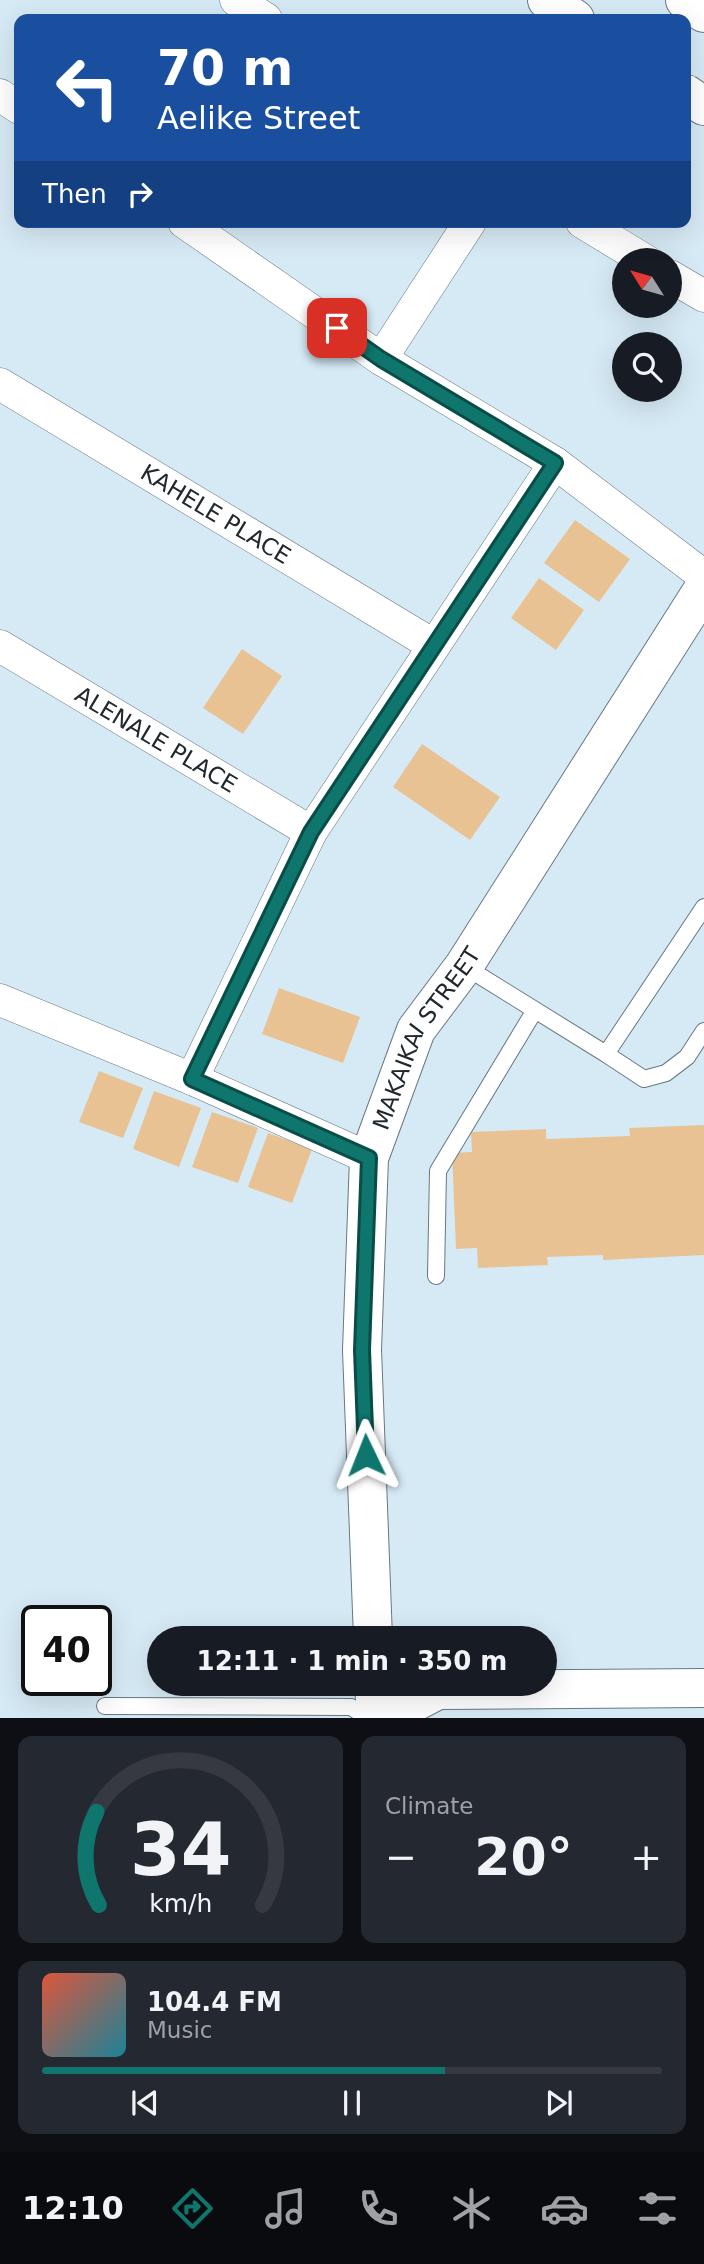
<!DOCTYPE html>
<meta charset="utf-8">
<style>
body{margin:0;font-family:"DejaVu Sans",sans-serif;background:#242831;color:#f1f3f6;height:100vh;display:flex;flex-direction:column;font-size:26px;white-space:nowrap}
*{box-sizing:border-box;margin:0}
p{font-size:23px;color:#9ea1a6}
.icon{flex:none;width:38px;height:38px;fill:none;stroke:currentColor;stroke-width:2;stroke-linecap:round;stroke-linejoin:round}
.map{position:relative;height:1718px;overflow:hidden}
.panel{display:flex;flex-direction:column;gap:18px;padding:18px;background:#0d0f14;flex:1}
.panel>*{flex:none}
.hud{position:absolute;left:14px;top:14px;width:677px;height:214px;border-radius:14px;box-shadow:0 7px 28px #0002;background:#1a4fa0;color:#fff;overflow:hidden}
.needle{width:46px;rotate:307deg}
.tools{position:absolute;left:612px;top:248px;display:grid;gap:14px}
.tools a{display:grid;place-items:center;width:70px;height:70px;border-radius:50%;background:#171b24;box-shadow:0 7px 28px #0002;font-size:35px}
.speed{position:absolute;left:21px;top:1605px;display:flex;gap:14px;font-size:35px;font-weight:700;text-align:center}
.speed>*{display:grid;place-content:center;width:91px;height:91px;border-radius:50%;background:#171b24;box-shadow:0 7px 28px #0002;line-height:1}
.speed .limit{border:4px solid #111;border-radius:10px;background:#fff;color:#111}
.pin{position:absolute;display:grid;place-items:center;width:60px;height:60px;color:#fff;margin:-30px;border-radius:14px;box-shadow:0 4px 10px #0006}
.me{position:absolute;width:77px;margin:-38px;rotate:358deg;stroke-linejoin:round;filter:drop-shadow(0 0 5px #0008)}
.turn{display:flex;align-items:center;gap:24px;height:147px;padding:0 28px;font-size:32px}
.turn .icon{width:91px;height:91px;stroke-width:2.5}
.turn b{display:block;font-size:49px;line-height:60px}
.then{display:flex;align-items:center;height:66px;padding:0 28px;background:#0003;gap:14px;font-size:26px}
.big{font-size:52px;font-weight:700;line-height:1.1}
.panel .card{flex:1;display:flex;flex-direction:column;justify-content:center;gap:10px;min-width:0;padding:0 24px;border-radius:14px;background:#242831}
.panel .dial{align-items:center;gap:0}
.dial svg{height:182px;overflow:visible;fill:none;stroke:#363941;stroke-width:7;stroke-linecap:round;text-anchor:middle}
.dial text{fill:#f1f3f6;stroke:none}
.song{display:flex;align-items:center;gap:21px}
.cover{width:84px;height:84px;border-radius:10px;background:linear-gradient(135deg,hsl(10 70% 55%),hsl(190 70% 35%))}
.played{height:7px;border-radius:4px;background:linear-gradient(90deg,#0f766e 65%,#363941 65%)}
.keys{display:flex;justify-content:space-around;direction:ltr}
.heat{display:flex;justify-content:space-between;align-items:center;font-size:38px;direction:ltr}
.panel .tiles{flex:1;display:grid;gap:18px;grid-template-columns:1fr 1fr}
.card:last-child{grid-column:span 2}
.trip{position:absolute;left:147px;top:1626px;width:410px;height:70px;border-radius:35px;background:#171b24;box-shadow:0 7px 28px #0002;font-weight:700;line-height:70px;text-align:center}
.tabs{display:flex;height:112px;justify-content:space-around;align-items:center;background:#090b0e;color:#9ea1a6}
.tabs .icon{width:49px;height:49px}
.tabs .selected{color:#0f766e}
.tabs b{font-size:32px;color:#f1f3f6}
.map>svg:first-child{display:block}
.building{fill:#e9c294}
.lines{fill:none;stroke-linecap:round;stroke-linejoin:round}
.lane-casing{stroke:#677883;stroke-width:18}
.street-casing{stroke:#677883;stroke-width:33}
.secondary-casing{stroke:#677883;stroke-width:40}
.lane{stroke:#fff;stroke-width:16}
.street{stroke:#fff;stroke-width:32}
.secondary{stroke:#fff;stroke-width:38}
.route-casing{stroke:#0a4d48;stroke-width:18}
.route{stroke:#0f766e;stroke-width:12}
.labels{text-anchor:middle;stroke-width:5;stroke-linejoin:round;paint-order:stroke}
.street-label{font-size:23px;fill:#21282d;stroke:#eaf6fd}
</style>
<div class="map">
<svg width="704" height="1718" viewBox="0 0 704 1718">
<rect width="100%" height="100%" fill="#d6eaf5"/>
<path class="building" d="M575,520L630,559L599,602L544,563Z
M539,578L584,610L556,650L511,618Z
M242,649L282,676L243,734L203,708Z
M422,744L500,797L470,840L393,787Z
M279,988L360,1017L343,1063L262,1034Z
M99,1071L143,1088L123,1138L79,1122Z
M154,1091L201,1108L179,1167L133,1149Z
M212,1112L258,1128L238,1183L192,1167Z
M704,1125V1255L603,1260V1255L547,1257L548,1265L478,1268L477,1248L456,1249L452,1153L472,1152L471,1132L546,1129V1139L630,1136L629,1128Z
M268,1133L312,1149L292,1203L248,1187Z"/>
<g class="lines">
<defs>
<path id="lane" d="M464,966L606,1054L704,907
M606,1054L644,1079L666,1073L687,1057L704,1031
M436,1276L438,1171L535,1010
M105,1706L351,1707L368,1718"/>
<g id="street">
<path d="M236,0L266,19"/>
<path d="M0,95L19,108"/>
<path d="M184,222L381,359L555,463L704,576"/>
<path d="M582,222L646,261"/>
<path d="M670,276L704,296"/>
<path d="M381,359L470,222"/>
<path id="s1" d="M0,384L433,645"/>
<path id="s2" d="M0,646L311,832"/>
<path d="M0,1000L192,1079L369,1158"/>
<path d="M192,1079L311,832L555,463"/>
</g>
<g id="secondary">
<path d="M547,0L575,19"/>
<path d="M685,0L704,13"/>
<path d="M686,94L704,106"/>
<path id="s3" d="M373,1638L362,1350L369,1158L416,1030L464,966L704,588"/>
<path d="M374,1684L376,1718"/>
<path d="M384,1718L438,1690L704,1688"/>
</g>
</defs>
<use href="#lane" class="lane-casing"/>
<use href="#street" class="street-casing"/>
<use href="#secondary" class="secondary-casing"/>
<use href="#lane" class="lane"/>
<use href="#street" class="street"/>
<use href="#secondary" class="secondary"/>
</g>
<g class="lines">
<defs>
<path id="route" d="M337,328L381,359L555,463L311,832L192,1079L369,1158L362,1350L366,1455"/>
</defs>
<use href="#route" class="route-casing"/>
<use href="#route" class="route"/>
</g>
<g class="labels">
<g class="street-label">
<text dy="8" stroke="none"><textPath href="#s1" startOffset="252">KAHELE PLACE</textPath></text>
<text dy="8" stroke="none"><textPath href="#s2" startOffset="182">ALENALE PLACE</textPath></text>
<text dy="8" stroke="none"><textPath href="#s3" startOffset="614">MAKAIKAI STREET</textPath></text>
</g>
</g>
</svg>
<div class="tools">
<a><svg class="needle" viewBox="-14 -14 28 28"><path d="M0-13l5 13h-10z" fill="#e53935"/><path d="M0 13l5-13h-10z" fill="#9ea1a6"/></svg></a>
<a><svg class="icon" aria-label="search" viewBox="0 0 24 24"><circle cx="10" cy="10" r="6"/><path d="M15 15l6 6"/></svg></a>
</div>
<div class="speed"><div class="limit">40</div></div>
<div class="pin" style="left:337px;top:328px;background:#d93025"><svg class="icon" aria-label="arrive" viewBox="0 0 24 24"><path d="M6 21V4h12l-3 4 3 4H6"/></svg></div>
<svg class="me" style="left:366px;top:1455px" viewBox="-20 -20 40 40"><path d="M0-17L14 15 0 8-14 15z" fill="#0f766e" stroke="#fff" stroke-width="4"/></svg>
<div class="trip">12:11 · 1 min · 350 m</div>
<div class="hud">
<div class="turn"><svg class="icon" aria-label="left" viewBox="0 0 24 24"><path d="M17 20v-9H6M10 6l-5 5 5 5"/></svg><div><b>70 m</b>Aelike Street</div></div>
<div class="then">Then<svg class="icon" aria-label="right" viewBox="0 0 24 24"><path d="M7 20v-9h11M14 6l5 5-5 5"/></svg></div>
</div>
</div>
<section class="panel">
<div class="tiles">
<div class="card dial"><svg viewBox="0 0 100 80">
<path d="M14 69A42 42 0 1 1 86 69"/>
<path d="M14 69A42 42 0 0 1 13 28" stroke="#0f766e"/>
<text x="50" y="56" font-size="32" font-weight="700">34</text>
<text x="50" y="72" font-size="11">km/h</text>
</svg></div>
<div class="card"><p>Climate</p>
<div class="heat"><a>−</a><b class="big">20°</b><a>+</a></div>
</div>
<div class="card">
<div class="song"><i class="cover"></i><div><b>104.4 FM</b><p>Music</p></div></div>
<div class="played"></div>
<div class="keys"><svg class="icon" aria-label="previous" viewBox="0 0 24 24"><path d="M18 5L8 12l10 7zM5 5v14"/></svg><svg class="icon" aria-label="pause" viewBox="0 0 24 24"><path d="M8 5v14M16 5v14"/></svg><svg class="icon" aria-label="next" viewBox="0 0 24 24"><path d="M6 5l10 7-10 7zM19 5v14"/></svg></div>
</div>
</div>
</section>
<nav class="tabs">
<b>12:10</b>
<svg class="icon selected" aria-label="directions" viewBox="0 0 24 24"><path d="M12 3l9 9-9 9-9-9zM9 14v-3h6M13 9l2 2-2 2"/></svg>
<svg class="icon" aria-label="music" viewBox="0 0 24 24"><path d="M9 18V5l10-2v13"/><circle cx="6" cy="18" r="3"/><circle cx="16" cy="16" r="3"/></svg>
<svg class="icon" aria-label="phone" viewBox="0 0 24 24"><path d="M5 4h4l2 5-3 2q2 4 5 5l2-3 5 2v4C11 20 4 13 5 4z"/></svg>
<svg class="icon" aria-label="climate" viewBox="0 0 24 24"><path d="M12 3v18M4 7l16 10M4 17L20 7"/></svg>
<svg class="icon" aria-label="car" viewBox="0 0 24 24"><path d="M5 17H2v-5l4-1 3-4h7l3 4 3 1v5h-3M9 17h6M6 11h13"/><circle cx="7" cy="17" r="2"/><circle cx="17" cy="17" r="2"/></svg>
<svg class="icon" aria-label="filters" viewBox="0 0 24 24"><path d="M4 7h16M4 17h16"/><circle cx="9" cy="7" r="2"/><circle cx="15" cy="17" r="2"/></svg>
</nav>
